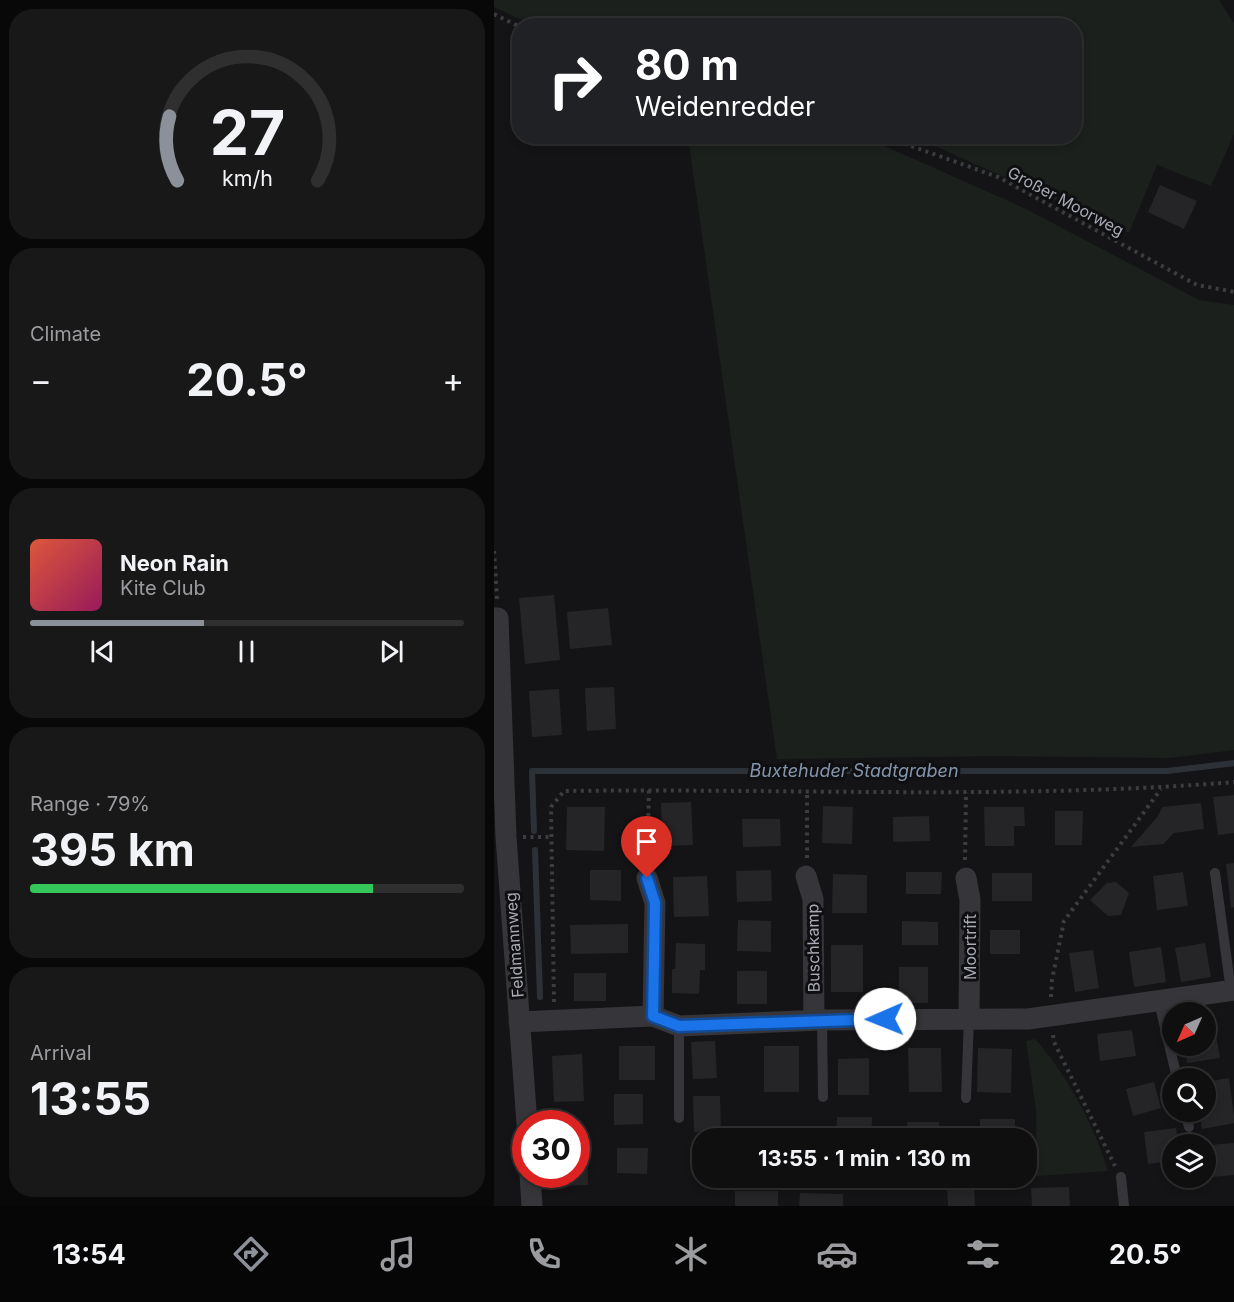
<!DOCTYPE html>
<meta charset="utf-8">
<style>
body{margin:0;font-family:Inter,sans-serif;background:#181819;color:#f1f3f6;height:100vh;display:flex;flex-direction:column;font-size:22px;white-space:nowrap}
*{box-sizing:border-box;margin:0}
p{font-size:20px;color:#9b9c9f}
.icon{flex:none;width:33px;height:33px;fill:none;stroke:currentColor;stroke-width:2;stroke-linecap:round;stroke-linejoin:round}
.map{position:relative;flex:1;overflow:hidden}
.details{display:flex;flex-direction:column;gap:9px;padding:9px;background:#080809;width:494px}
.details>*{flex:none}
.top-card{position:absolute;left:18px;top:18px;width:570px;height:126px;border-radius:24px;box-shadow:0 3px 9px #0003,0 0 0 2px #2f2f30;background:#202124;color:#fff;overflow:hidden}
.needle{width:39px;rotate:225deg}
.controls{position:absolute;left:668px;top:1002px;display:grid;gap:12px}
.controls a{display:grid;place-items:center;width:54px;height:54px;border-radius:50%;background:#0f0f10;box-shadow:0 3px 9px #0003,0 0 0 2px #2f2f30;font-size:30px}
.speed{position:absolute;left:18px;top:1110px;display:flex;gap:12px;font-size:30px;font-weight:700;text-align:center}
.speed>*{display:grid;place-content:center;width:78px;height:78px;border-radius:50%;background:#0f0f10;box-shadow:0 3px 9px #0003,0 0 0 2px #2f2f30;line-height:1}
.speed .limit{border:9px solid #d22;background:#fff;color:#111}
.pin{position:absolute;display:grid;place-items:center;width:51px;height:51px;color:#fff;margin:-62px -26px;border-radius:50% 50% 50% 0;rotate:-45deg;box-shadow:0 0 6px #0007}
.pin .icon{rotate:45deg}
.me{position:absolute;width:66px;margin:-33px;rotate:269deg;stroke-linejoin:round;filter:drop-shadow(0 0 4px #0008)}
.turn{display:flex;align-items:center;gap:21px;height:126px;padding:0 24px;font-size:27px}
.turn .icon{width:78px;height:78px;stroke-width:2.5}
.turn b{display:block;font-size:42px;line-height:51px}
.big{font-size:45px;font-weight:700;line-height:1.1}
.details .tile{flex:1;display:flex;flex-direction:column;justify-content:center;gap:9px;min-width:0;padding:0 21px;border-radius:24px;background:#181819}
.details .dial{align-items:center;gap:0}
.dial svg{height:156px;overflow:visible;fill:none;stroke:#2f2f30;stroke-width:7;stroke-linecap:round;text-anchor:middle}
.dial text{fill:#f1f3f6;stroke:none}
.song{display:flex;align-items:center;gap:18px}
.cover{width:72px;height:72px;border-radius:9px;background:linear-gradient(135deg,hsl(10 70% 55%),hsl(330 70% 35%))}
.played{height:6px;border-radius:3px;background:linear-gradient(90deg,#8c9099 40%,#2f2f30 40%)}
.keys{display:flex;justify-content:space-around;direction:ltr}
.heat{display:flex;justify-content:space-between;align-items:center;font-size:33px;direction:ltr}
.charge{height:9px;border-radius:4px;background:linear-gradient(90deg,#34c759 79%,#2f2f30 0)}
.trip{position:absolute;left:198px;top:1128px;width:345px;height:60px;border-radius:24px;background:#0f0f10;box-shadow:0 3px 9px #0003,0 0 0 2px #2f2f30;font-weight:700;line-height:60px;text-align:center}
.tab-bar{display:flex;height:96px;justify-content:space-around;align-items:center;background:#060606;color:#9b9c9f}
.tab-bar .icon{width:42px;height:42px}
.tab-bar .current{color:#8c9099}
.tab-bar b{font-size:27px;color:#f1f3f6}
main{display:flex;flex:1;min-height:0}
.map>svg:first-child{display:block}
.green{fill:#1b201c}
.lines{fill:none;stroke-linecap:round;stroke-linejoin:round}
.stream{stroke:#2c3138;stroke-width:6}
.building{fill:#252427}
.path{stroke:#3c3d41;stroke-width:4;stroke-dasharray:3 4.5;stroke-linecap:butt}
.service{stroke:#36363a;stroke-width:10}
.minor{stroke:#36363a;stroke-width:21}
.route-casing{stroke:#114b97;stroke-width:15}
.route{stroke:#1a73e8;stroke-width:10}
.labels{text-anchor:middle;stroke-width:6;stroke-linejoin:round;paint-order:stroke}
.street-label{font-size:16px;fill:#a8aab4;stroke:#0f0f11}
.water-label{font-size:18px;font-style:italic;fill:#8394ab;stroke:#0f0f11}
</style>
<main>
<section class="details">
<div class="tile dial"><svg viewBox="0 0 100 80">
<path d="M14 69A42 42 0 1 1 86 69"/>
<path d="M14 69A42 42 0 0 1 10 36" stroke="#8c9099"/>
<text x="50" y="56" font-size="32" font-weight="700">27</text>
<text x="50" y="72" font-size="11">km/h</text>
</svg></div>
<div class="tile"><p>Climate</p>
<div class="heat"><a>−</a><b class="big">20.5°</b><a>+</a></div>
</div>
<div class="tile">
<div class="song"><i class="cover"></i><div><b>Neon Rain</b><p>Kite Club</p></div></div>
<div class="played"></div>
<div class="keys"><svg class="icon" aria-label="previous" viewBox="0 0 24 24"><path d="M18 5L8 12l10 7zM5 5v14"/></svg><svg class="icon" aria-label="pause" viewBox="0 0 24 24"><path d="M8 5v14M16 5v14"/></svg><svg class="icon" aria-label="next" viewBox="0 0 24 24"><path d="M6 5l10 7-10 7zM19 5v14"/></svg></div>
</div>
<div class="tile"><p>Range · 79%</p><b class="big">395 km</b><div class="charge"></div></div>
<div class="tile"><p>Arrival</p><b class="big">13:55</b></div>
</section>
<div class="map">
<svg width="741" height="1206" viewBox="0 0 741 1206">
<rect width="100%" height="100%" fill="#141416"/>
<path class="green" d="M0,0H725L740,23L741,132L717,186L663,165L635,233L421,137L580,136V26H41L0,7Z
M360,137L375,139L530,208L705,300L740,305V750L676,758L505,756L283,759L194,137Z
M541,1039C572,1073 601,1127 614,1171L543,1176L542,1110L532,1041Z"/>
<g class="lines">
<path class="stream" d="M40,831L38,771H673L741,763
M41,850L46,997"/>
</g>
<path class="building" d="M666,185L703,201L690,229L654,212Z
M60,595L66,660L31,664L25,598Z
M114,608L118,645L76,649L73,612Z
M120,687L122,729L93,731L91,688Z
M65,689L68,735L38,737L35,691Z
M741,795V833L724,835L719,797Z
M197,802L199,845L168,846L167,803Z
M707,803L710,829L680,833L669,844L637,847L664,816L668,807Z
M329,806L359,807L358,844L328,843Z
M73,807H111L110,851L72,850Z
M490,807H530L531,826H520V846H491Z
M561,811H589L588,845H561Z
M435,816L436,841L399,842V817Z
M248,819H286L287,846L249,847Z
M741,863V907L737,908L732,864Z
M96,870H127V901L96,900Z
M277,870L278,901L243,902L242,871Z
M412,872H448L447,894H412Z
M689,872L694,906L663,910L659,876Z
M498,873H538V901H498Z
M339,874L373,875V913H338Z
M213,876L215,916L180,917L179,877Z
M622,882L635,893L627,915L614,916L596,900L613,883Z
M244,920L277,921V952L243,951Z
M408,921L444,922V945H408Z
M134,924V953L77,954L76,925Z
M496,930H526V954H496Z
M182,943L211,944V970H206L205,994L178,993V969H181Z
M711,943L717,977L687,982L681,948Z
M337,945H369V992H337Z
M667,947L672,982L640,987L635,952Z
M599,950L605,988L581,992L575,953Z
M405,967H434V1003H405Z
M243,971H273V1004H243Z
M80,973H112V1001H80Z
M719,1017L726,1058L693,1063L691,1046H711V1018Z
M638,1030L642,1056L606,1061L603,1034Z
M221,1041L223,1078L199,1079L197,1042Z
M125,1046H161V1080H125Z
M270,1046H305V1092H270Z
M414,1048H447L448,1092H415Z
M484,1048L518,1049L517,1093L483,1092Z
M88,1054L90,1101L60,1102L58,1056Z
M375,1058V1095H344V1059Z
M735,1078L741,1123L708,1129L705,1112H711V1082Z
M660,1082L667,1108L639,1116L632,1089Z
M120,1094H149V1124L120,1125Z
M199,1096H226L227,1131L200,1132Z
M343,1117H378L377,1138H342Z
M486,1119H521V1138H486Z
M413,1122H445V1138H414Z
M682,1128L684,1144H678V1161L654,1164L650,1132Z
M271,1133H317V1138H271Z
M82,1137H93L94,1185L59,1186V1174H82Z
M741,1143V1175L718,1177L716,1145Z
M123,1148H154L153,1174L123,1173Z
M453,1185H480L481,1206H454Z
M575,1187L576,1206H538L537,1188Z
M241,1191H284V1206H241Z
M306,1193L349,1194V1206H305Z"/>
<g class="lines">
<path class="path" d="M0,14L26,27
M389,136L504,177L703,285L741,292
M0,551L3,599
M29,837H55
M313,858V790
M471,860L472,792
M153,861L155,790
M557,997L558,980L570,921L667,789
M60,1002L57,807L70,791C293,788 518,800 741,782
M559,1035L560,1042L621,1166"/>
<path class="service" d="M721,873L737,991
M665,1002L683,1078
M328,1020L329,1097
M185,1026V1118
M472,1098L475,1018
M691,1112L695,1127
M627,1177L630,1206"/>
<path class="minor" d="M0,618H4L12,837L33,1124
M312,876L319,899L320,1020
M153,878L161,903L159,1016
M472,878L476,900L475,1018
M25,1022L159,1016L185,1026L328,1020L534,1019L741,990
M36,1174L38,1206"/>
</g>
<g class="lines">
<defs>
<path id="route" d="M153,878L161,903L159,1016L185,1026L391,1019"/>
</defs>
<use href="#route" class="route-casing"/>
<use href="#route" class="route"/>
</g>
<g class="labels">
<g class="street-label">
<text transform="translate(572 201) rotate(28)" y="6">Großer Moorweg</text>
<text transform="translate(20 945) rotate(-94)" y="6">Feldmannweg</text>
<text transform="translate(476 947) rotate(-90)" y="6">Moortrift</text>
<text transform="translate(319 948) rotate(-91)" y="6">Buschkamp</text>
</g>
<g class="water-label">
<text x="360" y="777">Buxtehuder Stadtgraben</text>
</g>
</g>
</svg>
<div class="controls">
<a><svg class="needle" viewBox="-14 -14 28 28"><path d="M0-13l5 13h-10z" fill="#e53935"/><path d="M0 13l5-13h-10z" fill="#9b9c9f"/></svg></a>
<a><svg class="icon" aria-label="search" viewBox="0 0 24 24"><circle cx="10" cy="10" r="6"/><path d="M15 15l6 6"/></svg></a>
<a><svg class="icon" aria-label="layers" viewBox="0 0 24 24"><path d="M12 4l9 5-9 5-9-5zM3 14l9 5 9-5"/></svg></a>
</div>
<div class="speed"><div class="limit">30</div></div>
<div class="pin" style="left:153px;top:878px;background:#d93025"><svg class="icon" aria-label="arrive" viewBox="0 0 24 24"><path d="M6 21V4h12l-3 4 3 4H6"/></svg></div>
<svg class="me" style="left:391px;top:1019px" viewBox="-20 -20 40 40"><circle r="19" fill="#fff"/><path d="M0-13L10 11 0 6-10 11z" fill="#1a73e8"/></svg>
<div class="trip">13:55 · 1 min · 130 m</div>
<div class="top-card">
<div class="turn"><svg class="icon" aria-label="right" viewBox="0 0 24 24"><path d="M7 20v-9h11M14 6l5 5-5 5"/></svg><div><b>80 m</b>Weidenredder</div></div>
</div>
</div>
</main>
<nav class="tab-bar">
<b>13:54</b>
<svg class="icon current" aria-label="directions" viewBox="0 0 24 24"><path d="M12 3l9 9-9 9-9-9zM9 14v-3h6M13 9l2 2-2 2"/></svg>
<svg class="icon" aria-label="music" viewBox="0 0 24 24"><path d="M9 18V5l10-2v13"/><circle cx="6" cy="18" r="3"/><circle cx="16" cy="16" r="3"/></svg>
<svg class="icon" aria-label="phone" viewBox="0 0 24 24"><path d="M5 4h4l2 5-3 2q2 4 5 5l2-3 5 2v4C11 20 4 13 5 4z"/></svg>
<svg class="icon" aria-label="climate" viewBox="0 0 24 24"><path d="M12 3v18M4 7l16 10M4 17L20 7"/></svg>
<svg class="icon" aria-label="car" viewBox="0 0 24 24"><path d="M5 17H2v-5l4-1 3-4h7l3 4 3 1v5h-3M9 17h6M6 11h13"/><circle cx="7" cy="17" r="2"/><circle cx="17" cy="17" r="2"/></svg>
<svg class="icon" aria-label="filters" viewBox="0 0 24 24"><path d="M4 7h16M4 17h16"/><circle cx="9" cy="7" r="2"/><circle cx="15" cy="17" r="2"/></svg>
<b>20.5°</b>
</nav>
